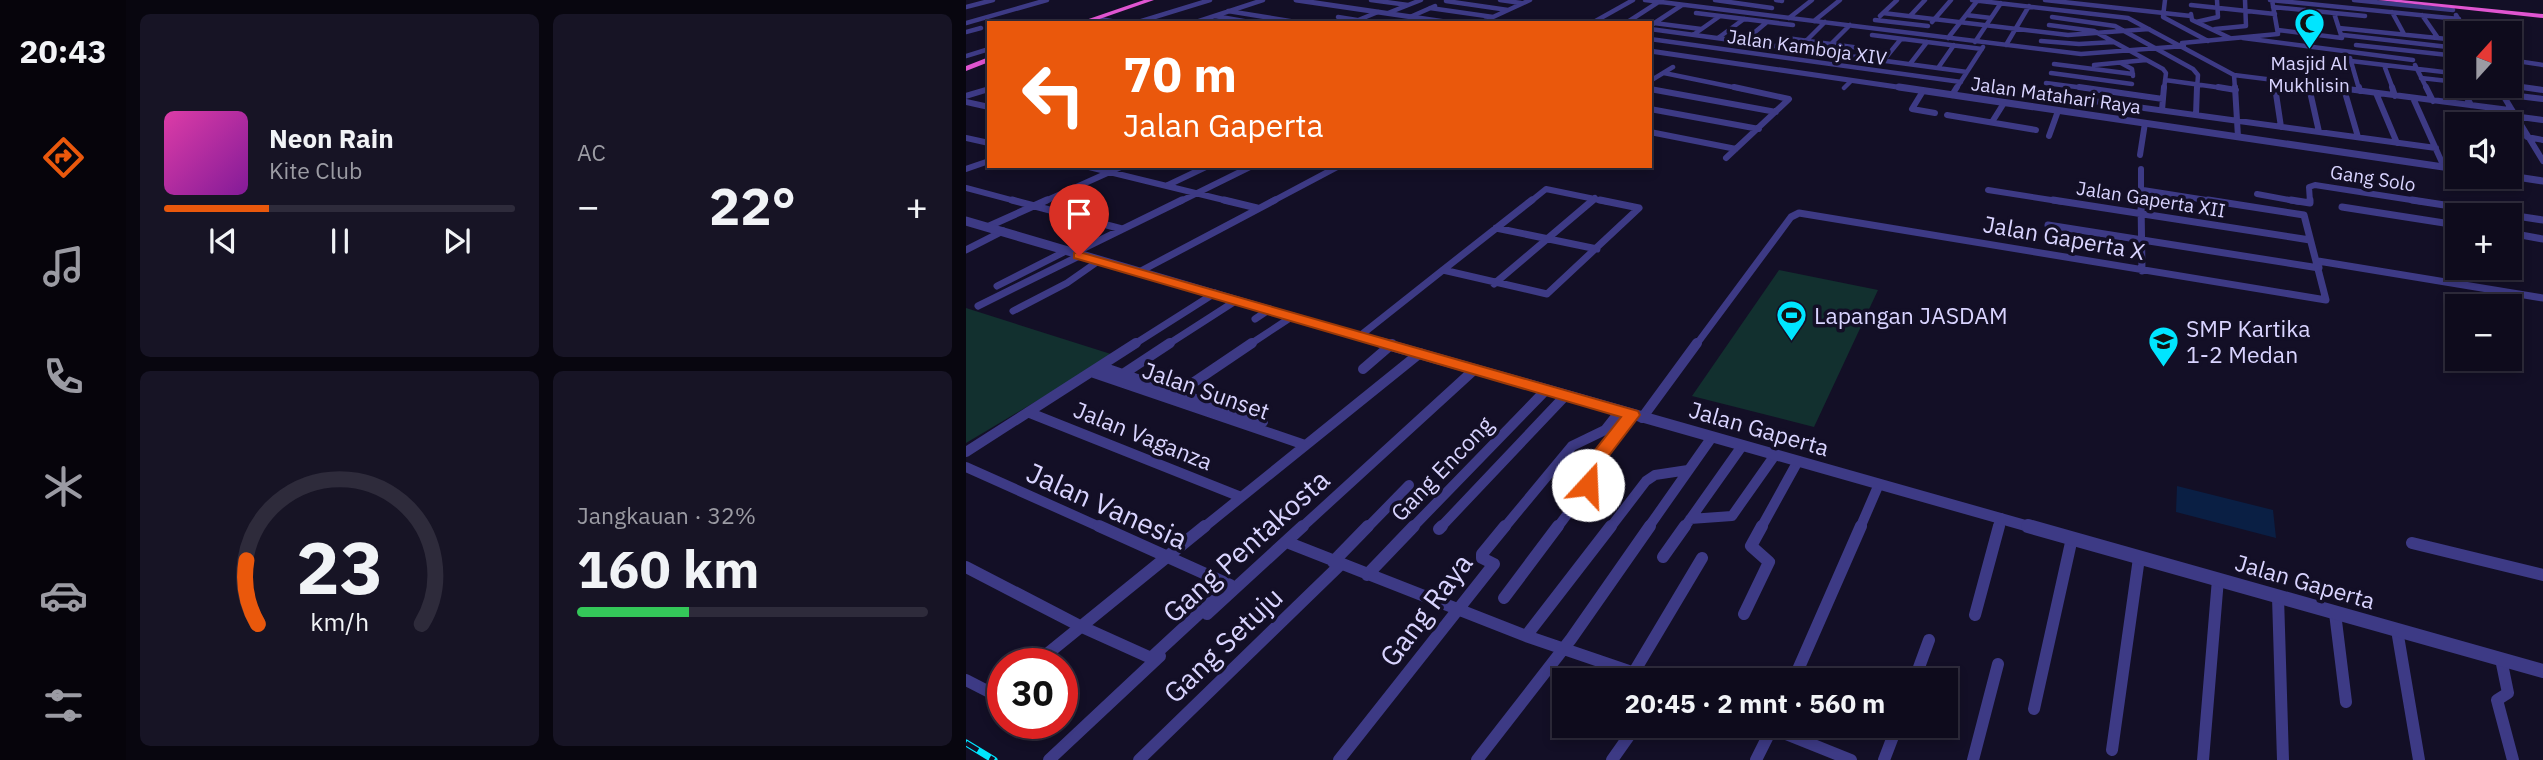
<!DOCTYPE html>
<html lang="id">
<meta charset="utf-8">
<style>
body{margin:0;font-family:"IBM Plex Sans",sans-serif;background:#171425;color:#f1f3f6;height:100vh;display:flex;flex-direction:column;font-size:26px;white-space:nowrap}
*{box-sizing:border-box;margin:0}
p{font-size:23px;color:#9b9ba3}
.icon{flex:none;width:38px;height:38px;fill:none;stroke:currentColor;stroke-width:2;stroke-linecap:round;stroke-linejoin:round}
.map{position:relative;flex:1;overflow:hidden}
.side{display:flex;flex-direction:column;gap:14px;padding:14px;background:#08060f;width:840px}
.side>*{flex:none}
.hud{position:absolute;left:21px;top:21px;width:665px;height:147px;border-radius:0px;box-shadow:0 4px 10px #0003,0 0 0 2px #2e2b3b;background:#ea580c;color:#fff;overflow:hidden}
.needle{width:46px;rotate:21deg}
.tools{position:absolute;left:1479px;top:21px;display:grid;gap:14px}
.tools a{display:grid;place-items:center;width:77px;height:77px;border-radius:0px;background:#0e0b1c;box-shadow:0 4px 10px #0003,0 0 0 2px #2e2b3b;font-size:35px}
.speed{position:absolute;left:21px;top:648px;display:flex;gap:14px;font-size:35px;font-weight:700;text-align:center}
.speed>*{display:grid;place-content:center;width:91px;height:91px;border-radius:50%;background:#0e0b1c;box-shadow:0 4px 10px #0003,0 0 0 2px #2e2b3b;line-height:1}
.speed .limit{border:10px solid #d22;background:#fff;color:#111}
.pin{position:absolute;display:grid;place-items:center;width:60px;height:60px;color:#fff;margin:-72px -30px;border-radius:50% 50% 50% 0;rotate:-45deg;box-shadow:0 0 7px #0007}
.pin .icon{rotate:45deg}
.me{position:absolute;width:77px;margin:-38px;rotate:20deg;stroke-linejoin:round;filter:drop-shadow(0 0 5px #0008)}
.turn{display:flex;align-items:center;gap:24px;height:147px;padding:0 21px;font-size:32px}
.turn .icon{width:91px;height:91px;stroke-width:2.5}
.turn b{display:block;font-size:49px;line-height:60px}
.big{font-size:52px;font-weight:700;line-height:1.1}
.side .tile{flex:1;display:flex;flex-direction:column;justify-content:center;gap:10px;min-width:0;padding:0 24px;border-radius:10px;background:#171425}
.side .dial{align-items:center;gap:0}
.dial svg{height:182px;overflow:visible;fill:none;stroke:#2e2b3b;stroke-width:7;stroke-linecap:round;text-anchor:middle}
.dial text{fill:#f1f3f6;stroke:none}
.song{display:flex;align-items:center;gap:21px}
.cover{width:84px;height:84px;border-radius:10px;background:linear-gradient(135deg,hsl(320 70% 55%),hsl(290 70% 35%))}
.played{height:7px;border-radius:4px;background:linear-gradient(90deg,#ea580c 30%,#2e2b3b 30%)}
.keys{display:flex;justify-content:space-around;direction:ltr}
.heat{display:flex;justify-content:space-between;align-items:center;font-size:38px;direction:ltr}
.charge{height:10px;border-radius:5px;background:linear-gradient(90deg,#34c759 32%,#2e2b3b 0)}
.side .tiles{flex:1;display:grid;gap:14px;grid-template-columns:repeat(2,1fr)}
.trip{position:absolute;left:586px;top:668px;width:406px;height:70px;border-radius:0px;background:#0e0b1c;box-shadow:0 4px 10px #0003,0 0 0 2px #2e2b3b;font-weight:700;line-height:70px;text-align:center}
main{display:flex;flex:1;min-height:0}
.menu{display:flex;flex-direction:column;width:126px;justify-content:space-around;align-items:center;background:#06040b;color:#9b9ba3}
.menu .icon{width:49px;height:49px}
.menu .current{color:#ea580c}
.menu b{font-size:32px;color:#f1f3f6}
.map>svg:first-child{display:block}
.green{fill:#12302f}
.water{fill:#0a1f44}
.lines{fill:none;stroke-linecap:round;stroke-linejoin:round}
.minor-far4{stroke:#3d3a85;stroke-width:4.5}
.minor-far3{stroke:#3d3a85;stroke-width:6}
.minor-far2{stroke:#3d3a85;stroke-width:7}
.minor-far1{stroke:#3d3a85;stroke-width:10}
.minor{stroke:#3d3a85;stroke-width:12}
.tertiary-far4{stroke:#3d3a85;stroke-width:5}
.tertiary-far3{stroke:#3d3a85;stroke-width:7}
.tertiary-far2{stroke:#3d3a85;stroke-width:9}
.tertiary-far1{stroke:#3d3a85;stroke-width:11}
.tertiary{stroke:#3d3a85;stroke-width:14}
.trunk{fill:#e055d1;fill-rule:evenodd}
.rail-casing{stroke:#00e5ff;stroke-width:7}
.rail{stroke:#130f26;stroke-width:4.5;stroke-dasharray:14;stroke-linecap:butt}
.route{fill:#ea580c;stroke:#983908;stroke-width:2}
.labels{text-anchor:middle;stroke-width:7;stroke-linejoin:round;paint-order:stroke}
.far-street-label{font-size:19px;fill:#d9d4ff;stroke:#130f26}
.far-poi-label{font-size:19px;fill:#d9d4ff;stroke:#130f26}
.street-label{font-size:23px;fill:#d9d4ff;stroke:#130f26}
.poi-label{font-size:23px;fill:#d9d4ff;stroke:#130f26;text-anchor:start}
.near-street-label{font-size:28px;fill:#d9d4ff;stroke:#130f26}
</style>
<main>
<nav class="menu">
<b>20:43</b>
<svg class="icon current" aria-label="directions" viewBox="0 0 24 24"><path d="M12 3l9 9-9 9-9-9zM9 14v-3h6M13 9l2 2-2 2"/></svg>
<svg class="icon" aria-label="music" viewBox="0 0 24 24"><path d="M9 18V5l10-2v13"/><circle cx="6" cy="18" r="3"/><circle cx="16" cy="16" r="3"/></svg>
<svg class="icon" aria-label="phone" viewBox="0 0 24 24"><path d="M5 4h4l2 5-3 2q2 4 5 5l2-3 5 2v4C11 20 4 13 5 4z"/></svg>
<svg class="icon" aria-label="climate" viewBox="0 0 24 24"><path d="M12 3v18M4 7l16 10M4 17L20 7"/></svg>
<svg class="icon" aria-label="car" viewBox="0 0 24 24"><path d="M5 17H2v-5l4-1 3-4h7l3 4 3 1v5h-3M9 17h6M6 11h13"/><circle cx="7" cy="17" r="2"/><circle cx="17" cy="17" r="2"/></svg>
<svg class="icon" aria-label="filters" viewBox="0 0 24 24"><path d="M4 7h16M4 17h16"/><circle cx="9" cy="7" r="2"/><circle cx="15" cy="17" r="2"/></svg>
</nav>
<section class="side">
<div class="tiles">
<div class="tile">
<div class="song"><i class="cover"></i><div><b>Neon Rain</b><p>Kite Club</p></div></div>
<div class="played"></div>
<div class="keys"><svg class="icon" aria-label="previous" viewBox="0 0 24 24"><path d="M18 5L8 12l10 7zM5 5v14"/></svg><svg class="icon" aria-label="pause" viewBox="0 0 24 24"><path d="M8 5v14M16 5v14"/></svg><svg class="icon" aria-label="next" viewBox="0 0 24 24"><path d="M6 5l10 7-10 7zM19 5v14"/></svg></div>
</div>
<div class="tile"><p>AC</p>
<div class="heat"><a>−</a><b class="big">22°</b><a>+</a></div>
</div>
<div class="tile dial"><svg viewBox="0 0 100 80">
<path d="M14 69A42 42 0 1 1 86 69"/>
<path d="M14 69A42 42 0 0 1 9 41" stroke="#ea580c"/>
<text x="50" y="56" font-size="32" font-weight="700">23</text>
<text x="50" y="72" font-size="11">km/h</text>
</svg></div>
<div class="tile"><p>Jangkauan · 32%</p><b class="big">160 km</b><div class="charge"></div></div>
</div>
</section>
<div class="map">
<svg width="1577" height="760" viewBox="0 0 1577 760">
<rect width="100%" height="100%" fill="#130f26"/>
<path class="green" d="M813,270L912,290L848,427L726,396Z
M0,308L148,355L0,443Z"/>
<path class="water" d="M1211,486L1307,510L1310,538L1210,512Z"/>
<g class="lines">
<path class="minor-far4" d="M405,0L442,5
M534,0L555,3
M679,0L1115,54L1218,46
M749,0L806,8
M810,0L816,1
M1006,0L1162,18L1268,75L1269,89
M1079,0L1225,16
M1199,0L1197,17L1242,41
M1304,0L1493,19
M1388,0L1487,10
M480,1L542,10
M1225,5L1309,14
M0,7L27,0
M1307,7L1399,16
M464,8L527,17
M1339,10L1345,34
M262,11L336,23
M1426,12L1438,34
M422,13L455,0
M730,13L827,25
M917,13L1102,35L1183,29
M1225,14L1226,20L1264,38
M1000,15L1025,18
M1456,15L1472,38
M1490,15L1501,33
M249,16L289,23
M914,16L931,0
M944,16L959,0
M372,17L391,20
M444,17L469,6
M1086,17L1149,26L1227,69L1232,75L1231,89
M823,18L846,0
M134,19L156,23
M909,20L962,26
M848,21L874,0
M966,22L985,0
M1230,22L1252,17L1251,0
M0,23L81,0
M169,23L244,0
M227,23L297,0
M385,23L412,12
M514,23L564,0
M626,23L667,0
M660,23L694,1
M688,23L735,29
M687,24L716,5
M1083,25L1128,31L1197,69L1200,73L1198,89
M1373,28L1491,40
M684,29L1001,72
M1249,29L1280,26L1279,0
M1312,30L1376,38L1368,13
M0,32L15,28
M727,35L754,16
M906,35L1016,49
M1377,35L1491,48
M813,37L894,48
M752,38L778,19
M982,38L1011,1
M1277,38L1447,60
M684,39L995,82
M840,41L859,22
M1075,41L1113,44L1148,42
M777,42L801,22
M1009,42L1035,3
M1216,43L1312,34L1306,0
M865,44L884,25
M1040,45L1063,6
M1390,45L1491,56
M0,56L23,49
M1384,58L1393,89
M1544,60L1577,65
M917,61L935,39
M1385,61L1486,73
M1155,63L1166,69L1167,76
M944,64L961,42
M1088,64L1167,74
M1128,65L1180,60
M1418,65L1427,89
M1449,65L1461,89
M972,68L988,45
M698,73L776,89
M1085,73L1166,84
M1268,75L1380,89
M1455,78L1491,82
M1199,80L1264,89
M1308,80L1309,89
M684,81L707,67
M1080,83L1126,89
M1342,84L1343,89
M1494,86L1496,89
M1531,86L1533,89
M1544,86L1571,89
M878,88L885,81
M990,89L1017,47"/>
<path class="minor-far3" d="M1113,87L1197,99
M1252,87L1270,90
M1269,87L1272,137
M1309,87L1315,127
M1343,87L1353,132
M1366,87L1543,110
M1393,87L1394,91
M1426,87L1429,96
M1460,87L1467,101
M1495,87L1505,105
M1532,87L1577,161
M1556,87L1577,90
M684,89L810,112
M1378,89L1392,137
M957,91L946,109L969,113
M1410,93L1431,143
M1076,94L1470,148
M1536,94L1577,99
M986,95L991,87
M0,96L23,89
M1447,98L1478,167
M0,102L23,107
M684,109L793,129
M1196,110L1198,87
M981,115L1070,130
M1230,115L1231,87
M1547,116L1577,120
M1026,122L1038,103
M684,132L770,149
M1083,136L1092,111
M1561,137L1577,140
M0,138L23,143
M1174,155L1179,123
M760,158L823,99L768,87
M119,166L266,202
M0,169L23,161
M1175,169V202
M202,185L242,166
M0,188L53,202
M1022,190L1098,202
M1177,190L1253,202
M1291,194L1334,202
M77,202L157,166
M213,202L286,166
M305,202L373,166
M564,202L580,189L643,202
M625,202L629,198
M1344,202L1343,187L1349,185L1458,202"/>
<path class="minor-far2" d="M46,200L156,229
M258,200L291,208
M1087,200L1344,240
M1175,200L1176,271
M1325,200L1344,203V200
M1446,200L1543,215
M1376,207L1491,225
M1544,215L1577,220
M1082,225L1353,268
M21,227L81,200
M530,228L631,249
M1544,233L1577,239
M0,250L37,231
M108,253L216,200
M1352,261L1577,298
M477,270L581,294L673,208L634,200
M477,270L566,200
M173,272L309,200
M528,284L627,200
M31,286L100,251
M12,306L113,256
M47,311L101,283L131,262
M289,319L304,309
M395,335L477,270
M167,345L249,293
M201,345L271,300
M283,345L327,316
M730,345L825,217L833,213L1360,300L1338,215L1242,200"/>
<path class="minor-far1" d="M136,367L297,422
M397,369L426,344
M128,373L339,445
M157,374L204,343
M212,393L286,343
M64,413L275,497
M676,418L731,343
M0,452L170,343
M0,467L136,528
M724,519L766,516L809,455
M237,528L454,353
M335,528L509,369
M401,528L443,485
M446,528L580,390
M474,528L600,395
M538,528L606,446L639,430L654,411
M591,528L621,488L620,473L666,415
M644,528L680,481L689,475L722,470
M682,528L746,437
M718,528L776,446
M795,528L832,461
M894,528L913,484
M1032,528L1035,518"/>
<path class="minor" d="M473,529L476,526
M323,543L560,636L692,681
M1446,543L1577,575
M697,557L719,526
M367,562L402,526
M0,567L114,626L185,658L264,585L133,526
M401,575L448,526
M1312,597L1317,760
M538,598L592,526
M1369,613L1380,702
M241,614L337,526
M778,614L803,562L785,546L796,526
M1009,615L1033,526
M1431,630L1453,760
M560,636L645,526
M1535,659L1542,693L1531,700L1547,760
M70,663L239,526
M668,672L736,558
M0,680L37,699
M827,681L895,526
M948,681L963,640
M1068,709L1106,538
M76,723L79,725
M800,726L885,760
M1146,750L1173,558
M83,760L194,656
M173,760L374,565
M373,760L528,564L516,558V554L539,526
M511,760L605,639L684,526
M646,760L670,726
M790,760L807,726
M918,760L931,726
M1007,760L1032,664
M1237,760L1252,579"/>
<path class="tertiary-far4" d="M330,0L487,23
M684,51L945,89"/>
<path class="tertiary-far3" d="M933,87L1491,169
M1544,176L1577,181"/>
<path class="tertiary-far2" d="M0,221L422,345"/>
<path class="tertiary-far1" d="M416,343L1068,528"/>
<path class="tertiary" d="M1062,526L1577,671"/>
<path class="trunk" d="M178,0H188L122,23H111Z
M1412,0H1435L1577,14V18Z
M23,57V62L0,71V66Z"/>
<defs>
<path id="rail" d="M0,743L28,760"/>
</defs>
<use href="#rail" class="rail-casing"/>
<use href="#rail" class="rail"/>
</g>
<path class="route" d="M108,253H117L672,411L674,415L629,474L631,485L622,492L616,490L611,473L655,417L108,258Z"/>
<defs>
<symbol id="mosque-pin" viewBox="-11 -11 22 30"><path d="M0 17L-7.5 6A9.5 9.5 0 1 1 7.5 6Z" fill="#00e5ff" stroke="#130f26"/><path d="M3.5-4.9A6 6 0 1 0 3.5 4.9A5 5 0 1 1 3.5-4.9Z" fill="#111"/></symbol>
<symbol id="stadium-pin" viewBox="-11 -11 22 30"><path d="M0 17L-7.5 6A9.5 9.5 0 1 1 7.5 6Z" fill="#00e5ff" stroke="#130f26"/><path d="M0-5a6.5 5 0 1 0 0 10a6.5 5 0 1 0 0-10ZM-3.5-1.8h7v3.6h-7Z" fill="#111"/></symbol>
<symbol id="school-pin" viewBox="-11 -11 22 30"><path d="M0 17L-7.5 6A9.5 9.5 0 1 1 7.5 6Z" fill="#00e5ff" stroke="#130f26"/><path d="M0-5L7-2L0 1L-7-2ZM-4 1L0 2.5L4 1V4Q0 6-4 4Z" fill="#111"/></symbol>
</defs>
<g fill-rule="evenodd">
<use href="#mosque-pin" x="1326" y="6" width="35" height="47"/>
<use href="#stadium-pin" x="808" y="298" width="35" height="47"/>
<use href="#school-pin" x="1180" y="324" width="35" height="47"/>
</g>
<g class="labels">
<g class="far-street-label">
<text transform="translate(841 47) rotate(8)" y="7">Jalan Kamboja XIV</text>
<text transform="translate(1090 95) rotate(8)" y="7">Jalan Matahari Raya</text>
<text transform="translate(1407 178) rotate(9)" y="7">Gang Solo</text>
<text transform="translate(1185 199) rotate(9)" y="7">Jalan Gaperta XII</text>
</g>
<g class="far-poi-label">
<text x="1343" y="70">Masjid Al<tspan x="1343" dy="22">Mukhlisin</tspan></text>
</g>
<g class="street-label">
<text transform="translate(1098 238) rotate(10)" y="8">Jalan Gaperta X</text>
<text transform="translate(240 391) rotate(19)" y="8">Jalan Sunset</text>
<text transform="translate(793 429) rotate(16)" y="8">Jalan Gaperta</text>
<text transform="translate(177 436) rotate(22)" y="8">Jalan Vaganza</text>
<text transform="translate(476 469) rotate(-46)" y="8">Gang Encong</text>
<text transform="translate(1339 582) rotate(16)" y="8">Jalan Gaperta</text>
</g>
<g class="poi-label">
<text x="848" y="324">Lapangan JASDAM</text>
<text x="1220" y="337">SMP Kartika<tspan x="1220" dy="26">1-2 Medan</tspan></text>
</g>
<g class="near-street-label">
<text transform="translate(141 506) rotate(24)" y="10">Jalan Vanesia</text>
<text transform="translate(280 546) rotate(-42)" y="10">Gang Pentakosta</text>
<text transform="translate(460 610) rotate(-53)" y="10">Gang Raya</text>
<text transform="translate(257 645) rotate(-44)" y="10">Gang Setuju</text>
</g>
</g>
</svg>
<div class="tools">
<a><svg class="needle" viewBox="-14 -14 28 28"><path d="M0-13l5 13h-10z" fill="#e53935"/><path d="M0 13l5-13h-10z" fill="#9b9ba3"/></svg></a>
<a><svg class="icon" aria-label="sound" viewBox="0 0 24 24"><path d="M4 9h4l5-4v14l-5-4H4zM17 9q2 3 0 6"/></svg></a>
<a>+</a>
<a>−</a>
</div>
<div class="speed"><div class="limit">30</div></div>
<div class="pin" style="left:113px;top:256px;background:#d93025"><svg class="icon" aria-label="arrive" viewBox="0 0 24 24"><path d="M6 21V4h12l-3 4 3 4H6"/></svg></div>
<svg class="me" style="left:622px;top:485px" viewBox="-20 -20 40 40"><circle r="19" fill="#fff"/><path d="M0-13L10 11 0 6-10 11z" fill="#ea580c"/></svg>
<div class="trip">20:45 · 2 mnt · 560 m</div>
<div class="hud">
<div class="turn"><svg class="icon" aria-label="left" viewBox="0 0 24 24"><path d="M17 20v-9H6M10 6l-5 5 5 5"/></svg><div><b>70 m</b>Jalan Gaperta</div></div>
</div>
</div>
</main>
